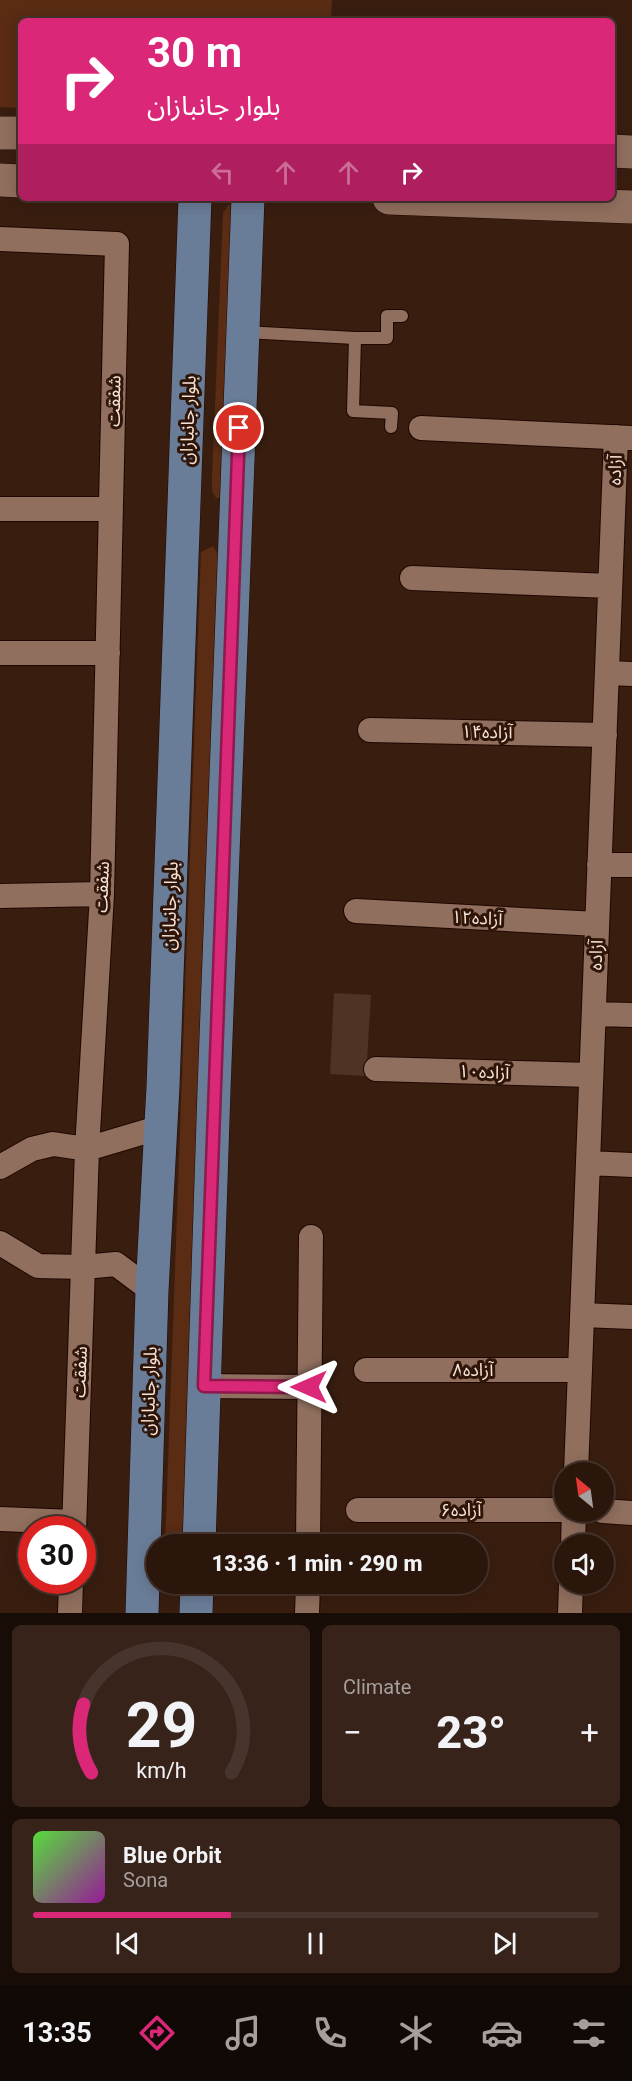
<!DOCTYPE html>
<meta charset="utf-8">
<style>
body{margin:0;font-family:Roboto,"Noto Sans Arabic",sans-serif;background:#37231a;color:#f1f3f6;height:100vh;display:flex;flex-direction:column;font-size:22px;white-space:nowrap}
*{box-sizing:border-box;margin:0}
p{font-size:20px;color:#a69f9d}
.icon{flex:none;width:33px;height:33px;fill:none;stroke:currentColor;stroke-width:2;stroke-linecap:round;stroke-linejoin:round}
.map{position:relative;height:1613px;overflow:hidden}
.side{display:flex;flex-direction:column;gap:12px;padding:12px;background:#180c07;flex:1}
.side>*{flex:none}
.banner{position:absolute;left:18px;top:18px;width:597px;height:183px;border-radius:9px;box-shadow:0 3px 15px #0003,0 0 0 2px #47352d;background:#db2777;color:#fff;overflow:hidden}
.needle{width:39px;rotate:331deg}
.fabs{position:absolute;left:554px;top:1462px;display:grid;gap:12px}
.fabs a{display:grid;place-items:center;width:60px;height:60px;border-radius:50%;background:#2b160c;box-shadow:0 3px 15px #0003,0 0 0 2px #47352d;font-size:30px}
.speed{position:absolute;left:18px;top:1516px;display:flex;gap:12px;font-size:30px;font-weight:700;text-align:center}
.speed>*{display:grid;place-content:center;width:78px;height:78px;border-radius:50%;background:#2b160c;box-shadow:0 3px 15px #0003,0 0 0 2px #47352d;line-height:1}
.speed .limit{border:9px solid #d22;background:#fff;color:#111}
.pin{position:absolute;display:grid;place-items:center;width:51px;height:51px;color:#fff;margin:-26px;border:3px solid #fff;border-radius:50%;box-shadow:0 2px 6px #0007}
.me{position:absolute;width:66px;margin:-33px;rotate:270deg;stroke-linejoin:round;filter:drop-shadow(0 0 4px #0008)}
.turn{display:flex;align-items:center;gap:21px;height:126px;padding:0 30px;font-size:27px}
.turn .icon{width:78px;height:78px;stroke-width:2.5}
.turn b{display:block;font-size:42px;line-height:51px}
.lanes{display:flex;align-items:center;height:57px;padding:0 30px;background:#0003;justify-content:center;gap:30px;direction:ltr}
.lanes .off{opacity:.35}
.big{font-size:45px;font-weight:800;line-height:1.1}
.side .widget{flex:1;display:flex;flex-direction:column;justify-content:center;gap:9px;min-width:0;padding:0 21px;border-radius:9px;background:#37231a}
.side .dial{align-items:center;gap:0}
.dial svg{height:156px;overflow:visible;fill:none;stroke:#47352d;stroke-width:7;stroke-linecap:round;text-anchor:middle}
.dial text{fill:#f1f3f6;stroke:none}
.song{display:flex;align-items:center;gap:18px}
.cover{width:72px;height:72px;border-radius:9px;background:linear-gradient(135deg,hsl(110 70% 55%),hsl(300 70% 35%))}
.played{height:6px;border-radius:3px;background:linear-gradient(90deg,#db2777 35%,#47352d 35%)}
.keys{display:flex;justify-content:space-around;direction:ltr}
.heat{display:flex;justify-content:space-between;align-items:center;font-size:33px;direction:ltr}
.side .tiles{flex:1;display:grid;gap:12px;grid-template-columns:1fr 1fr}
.widget:last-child{grid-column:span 2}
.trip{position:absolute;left:146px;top:1534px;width:342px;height:60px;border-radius:30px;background:#2b160c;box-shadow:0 3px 15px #0003,0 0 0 2px #47352d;font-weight:800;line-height:60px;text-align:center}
.dock{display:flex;height:96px;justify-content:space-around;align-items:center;background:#110905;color:#a69f9d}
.dock .icon{width:42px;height:42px}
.dock .current{color:#db2777}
.dock b{font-size:27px;color:#f1f3f6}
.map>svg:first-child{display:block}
.green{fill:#592c13}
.building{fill:#4f3324}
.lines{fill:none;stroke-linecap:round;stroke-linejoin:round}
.lane-casing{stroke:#1f0700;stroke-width:14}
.street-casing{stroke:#1f0700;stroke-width:26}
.secondary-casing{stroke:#1f0700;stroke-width:34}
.primary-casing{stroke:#1f0700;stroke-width:34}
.lane{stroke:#906f5e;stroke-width:12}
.street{stroke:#906f5e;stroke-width:24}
.secondary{stroke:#906f5e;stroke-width:33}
.primary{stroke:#6a7d98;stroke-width:33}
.route-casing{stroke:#8e194d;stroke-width:15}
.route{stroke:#db2777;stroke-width:10}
.labels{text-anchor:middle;stroke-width:6;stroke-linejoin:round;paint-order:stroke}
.street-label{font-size:18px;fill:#f6e3da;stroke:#2f1507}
</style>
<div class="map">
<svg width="632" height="1613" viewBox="0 0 632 1613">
<rect width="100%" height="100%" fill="#391e10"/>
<path class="green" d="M0,0H332L331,21H21V108L0,107Z
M228,205H234L223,498H216L212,491V477L223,213Z
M213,546L219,555L188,1545H165L201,552Z"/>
<path class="building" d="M334,993L371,995L366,1076L330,1074Z"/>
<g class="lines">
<defs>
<path id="lane" d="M244,332L355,338L353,411L392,413L391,427
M355,338H387V316H402"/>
<path id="street" d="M0,239L117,244L102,894L87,1149L74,1530
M421,428L631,438
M0,509H111
M412,578L610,586
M0,653H108
M607,673L632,674
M370,730L605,735
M599,865H632
M0,896L102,894
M356,911L597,924
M594,1014L632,1015
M376,1069L591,1075
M588,1163L632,1165
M0,1167L32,1149L53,1144L87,1149L161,1127
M0,1243L38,1266L83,1267L116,1264L152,1291
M582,1315L632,1317
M366,1370H580
M204,1386L309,1387
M576,1473L616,437
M358,1510H564
M603,1511L632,1513
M0,1519L74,1522
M308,1545L311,1237
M573,1545L574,1512
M70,1613L71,1581
M307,1613L308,1584
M570,1613L571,1584"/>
<path id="secondary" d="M0,133H21
M612,151L632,152
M0,180L21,181
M389,198L632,207"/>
<path id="primary" d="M199,1545L214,1090L248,198
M142,1613L152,1291L163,1087L195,198
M196,1613L197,1584"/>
</defs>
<use href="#lane" class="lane-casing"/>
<use href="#street" class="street-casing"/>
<use href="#secondary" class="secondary-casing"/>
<use href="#primary" class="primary-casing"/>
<use href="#lane" class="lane"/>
<use href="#street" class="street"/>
<use href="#secondary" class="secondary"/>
<use href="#primary" class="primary"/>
</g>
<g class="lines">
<defs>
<path id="route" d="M239,428L204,1386L309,1387"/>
</defs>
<use href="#route" class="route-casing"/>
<use href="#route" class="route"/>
</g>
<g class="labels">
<g class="street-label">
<text transform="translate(114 401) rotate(-89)" y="6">شفقت</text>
<text transform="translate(188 420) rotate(-88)" y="6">بلوار جانبازان</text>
<text transform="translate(615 470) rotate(-88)" y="6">آزاده</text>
<text transform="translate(487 732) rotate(1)" y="6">آزاده۱۴</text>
<text transform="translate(102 887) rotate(-88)" y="6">شفقت</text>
<text transform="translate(170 906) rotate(-88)" y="6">بلوار جانبازان</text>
<text transform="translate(477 918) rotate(3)" y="6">آزاده۱۲</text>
<text transform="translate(596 955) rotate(-88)" y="6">آزاده</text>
<text transform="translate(484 1072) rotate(2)" y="6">آزاده۱۰</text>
<text x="473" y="1376">آزاده۸</text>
<text transform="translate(80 1372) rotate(-88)" y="6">شفقت</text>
<text transform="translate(149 1391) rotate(-88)" y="6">بلوار جانبازان</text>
<text x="461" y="1516">آزاده۶</text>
</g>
</g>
</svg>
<div class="fabs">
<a><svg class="needle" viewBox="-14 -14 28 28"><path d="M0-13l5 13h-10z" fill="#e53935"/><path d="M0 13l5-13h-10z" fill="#a69f9d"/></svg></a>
<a><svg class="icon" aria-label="sound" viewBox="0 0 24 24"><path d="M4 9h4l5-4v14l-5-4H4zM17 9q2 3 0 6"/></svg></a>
</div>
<div class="speed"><div class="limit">30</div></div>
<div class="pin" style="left:239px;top:428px;background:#d93025"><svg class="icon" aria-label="arrive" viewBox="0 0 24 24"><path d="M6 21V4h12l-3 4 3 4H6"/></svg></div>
<svg class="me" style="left:309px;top:1387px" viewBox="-20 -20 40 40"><path d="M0-17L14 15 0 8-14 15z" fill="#db2777" stroke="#fff" stroke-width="4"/></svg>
<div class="trip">13:36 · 1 min · 290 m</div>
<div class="banner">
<div class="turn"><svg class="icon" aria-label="right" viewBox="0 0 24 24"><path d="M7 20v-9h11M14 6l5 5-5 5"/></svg><div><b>30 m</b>بلوار جانبازان</div></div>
<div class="lanes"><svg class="icon off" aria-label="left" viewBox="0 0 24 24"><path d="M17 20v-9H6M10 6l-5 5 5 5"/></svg><svg class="icon off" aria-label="ahead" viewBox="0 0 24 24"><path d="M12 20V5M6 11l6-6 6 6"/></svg><svg class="icon off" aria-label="ahead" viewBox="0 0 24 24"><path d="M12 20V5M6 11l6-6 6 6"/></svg><svg class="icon" aria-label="right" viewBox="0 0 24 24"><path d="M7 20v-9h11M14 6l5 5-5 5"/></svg></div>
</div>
</div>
<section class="side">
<div class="tiles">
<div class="widget dial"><svg viewBox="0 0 100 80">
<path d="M14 69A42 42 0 1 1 86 69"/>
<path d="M14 69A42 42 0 0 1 10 34" stroke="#db2777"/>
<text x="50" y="56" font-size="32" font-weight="700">29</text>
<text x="50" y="72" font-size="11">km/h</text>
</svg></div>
<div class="widget"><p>Climate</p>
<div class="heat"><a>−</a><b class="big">23°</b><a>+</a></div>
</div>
<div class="widget">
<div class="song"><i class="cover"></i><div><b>Blue Orbit</b><p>Sona</p></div></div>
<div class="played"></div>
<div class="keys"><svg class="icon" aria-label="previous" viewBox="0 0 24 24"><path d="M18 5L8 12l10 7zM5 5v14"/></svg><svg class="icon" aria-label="pause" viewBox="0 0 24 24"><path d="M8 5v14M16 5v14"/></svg><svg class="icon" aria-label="next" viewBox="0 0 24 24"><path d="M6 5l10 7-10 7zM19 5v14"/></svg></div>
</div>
</div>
</section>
<nav class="dock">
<b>13:35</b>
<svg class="icon current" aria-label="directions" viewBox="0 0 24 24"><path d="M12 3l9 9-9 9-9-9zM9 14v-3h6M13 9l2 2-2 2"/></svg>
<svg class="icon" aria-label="music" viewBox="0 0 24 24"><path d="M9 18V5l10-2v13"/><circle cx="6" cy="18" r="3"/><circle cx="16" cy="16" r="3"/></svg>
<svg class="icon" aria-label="phone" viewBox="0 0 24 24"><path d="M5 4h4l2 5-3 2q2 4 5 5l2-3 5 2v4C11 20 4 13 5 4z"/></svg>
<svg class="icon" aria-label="climate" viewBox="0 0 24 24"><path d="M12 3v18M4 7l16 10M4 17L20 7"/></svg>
<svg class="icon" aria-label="car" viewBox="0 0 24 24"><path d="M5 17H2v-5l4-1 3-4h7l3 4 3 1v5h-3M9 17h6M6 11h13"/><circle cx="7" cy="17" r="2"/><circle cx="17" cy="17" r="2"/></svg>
<svg class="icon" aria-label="filters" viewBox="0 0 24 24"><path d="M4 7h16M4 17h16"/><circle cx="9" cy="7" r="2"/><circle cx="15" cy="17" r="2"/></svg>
</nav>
